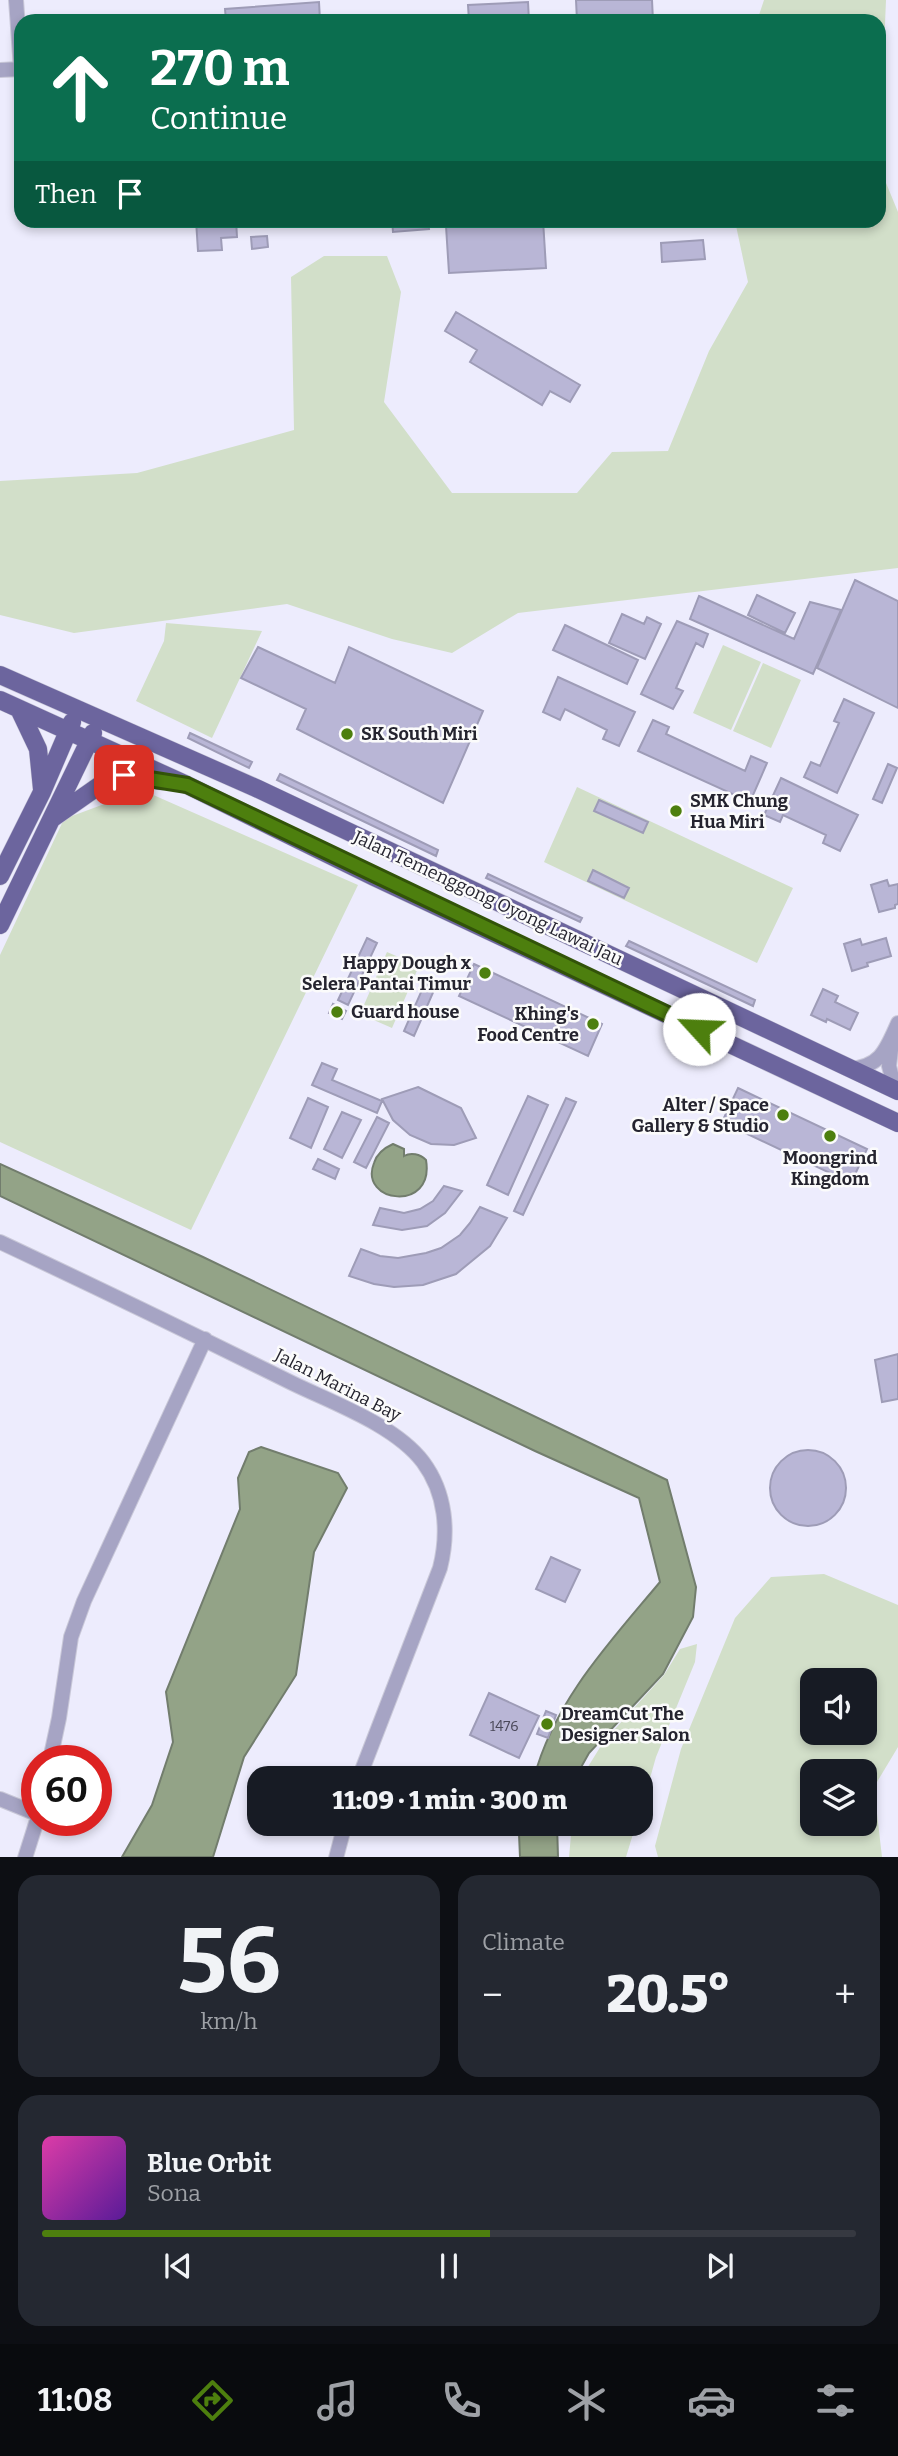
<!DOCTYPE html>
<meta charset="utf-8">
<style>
body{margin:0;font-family:Bitter,serif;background:#242831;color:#f1f3f6;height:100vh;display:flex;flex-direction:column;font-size:26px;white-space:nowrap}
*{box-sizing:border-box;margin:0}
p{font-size:23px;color:#9ea1a6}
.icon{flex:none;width:38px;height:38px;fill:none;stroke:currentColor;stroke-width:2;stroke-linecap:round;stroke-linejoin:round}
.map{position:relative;height:1857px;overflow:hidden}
.details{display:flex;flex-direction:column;gap:18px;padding:18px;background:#0d0f14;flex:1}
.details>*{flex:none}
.hud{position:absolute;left:14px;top:14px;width:872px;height:214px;border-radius:21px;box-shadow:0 4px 10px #0003;background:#0b6e4f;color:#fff;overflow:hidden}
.fabs{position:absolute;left:800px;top:1668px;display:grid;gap:14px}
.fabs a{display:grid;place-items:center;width:77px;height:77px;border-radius:14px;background:#171b24;box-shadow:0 4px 10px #0003;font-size:35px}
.speed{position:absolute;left:21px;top:1745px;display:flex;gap:14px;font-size:35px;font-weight:700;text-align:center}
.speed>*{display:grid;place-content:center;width:91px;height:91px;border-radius:50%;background:#171b24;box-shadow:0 4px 10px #0003;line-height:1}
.speed .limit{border:10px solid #d22;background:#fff;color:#111}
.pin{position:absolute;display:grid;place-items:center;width:60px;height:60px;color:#fff;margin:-30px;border-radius:14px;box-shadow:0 4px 10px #0006}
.me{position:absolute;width:77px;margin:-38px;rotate:295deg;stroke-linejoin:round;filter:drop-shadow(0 0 5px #0008)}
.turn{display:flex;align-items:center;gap:24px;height:147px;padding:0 21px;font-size:32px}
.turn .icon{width:91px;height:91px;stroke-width:2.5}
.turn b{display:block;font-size:49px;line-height:60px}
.then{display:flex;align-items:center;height:66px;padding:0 21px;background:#0003;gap:14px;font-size:26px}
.big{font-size:52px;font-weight:800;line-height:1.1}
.details .widget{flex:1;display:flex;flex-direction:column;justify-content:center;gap:10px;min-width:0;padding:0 24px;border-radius:21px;background:#242831}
.details .dial{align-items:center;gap:0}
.dial b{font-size:91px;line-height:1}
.song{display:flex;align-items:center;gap:21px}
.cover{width:84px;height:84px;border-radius:10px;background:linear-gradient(135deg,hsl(320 70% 55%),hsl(270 70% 35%))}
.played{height:7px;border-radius:4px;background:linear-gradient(90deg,#4d7f0e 55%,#363941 55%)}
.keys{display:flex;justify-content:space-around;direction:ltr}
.heat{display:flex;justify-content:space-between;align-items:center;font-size:38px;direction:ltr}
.details .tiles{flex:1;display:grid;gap:18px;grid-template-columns:1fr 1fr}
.widget:last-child{grid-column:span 2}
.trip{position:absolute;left:247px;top:1766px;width:406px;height:70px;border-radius:21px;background:#171b24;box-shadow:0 4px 10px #0003;font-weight:800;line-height:70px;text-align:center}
.tab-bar{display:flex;height:112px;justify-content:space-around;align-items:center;background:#090b0e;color:#9ea1a6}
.tab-bar .icon{width:49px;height:49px}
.tab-bar .selected{color:#4d7f0e}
.tab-bar b{font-size:32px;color:#f1f3f6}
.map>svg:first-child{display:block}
.green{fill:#d2dfc9;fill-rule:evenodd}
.water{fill:#93a387;stroke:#727d6d;stroke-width:2}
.building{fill:#b9b6d6;stroke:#9e9cb7;stroke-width:2}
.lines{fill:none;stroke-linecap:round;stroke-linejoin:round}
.minor-casing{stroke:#c9c8d8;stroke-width:16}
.major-casing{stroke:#c9c8d8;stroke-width:19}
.minor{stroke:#a6a4c4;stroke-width:14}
.major{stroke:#6c659e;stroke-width:18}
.route-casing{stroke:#325309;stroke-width:18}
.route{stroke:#4d7f0e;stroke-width:12}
.poi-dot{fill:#4d7f0e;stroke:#fbfbfb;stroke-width:2.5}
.labels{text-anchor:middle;stroke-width:5;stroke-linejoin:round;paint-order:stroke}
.number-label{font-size:14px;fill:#4a4859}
.poi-label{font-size:18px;font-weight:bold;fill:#25242f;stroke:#fbfbfb;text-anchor:start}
.street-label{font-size:18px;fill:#25242f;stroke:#fbfbfb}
</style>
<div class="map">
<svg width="898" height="1858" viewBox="0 0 898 1858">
<rect width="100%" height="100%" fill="#edecfd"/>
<path class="green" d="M764,0H886L883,72L879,112L878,21H757Z
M879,166L898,212V568L518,613L452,653L392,639L287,604L74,633L0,615V481L137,473L294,430L291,277L324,256H387L401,292L384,402L452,493H577L612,452L668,451L709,351L748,282L735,221L878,220Z
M166,623L262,631L212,738L136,701L164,641Z
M723,645L761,662L731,730L693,713Z
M763,663L801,680L771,748L733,731Z
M577,787L793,888L757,963L544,862Z
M142,790L358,885L191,1230L0,1142V955L64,819Z
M387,952L419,966L392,1028L360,1014Z
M824,1574L898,1605V1747L874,1787L882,1857H658L655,1846L681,1749L735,1618L771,1577ZM812,1680H864V1732H812ZM812,1771H864V1824H812Z
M697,1644L695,1662L656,1757L641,1810L640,1778H581L604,1741L664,1675L680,1649Z
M572,1824H636L626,1857H569Z"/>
<path class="water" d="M393,1144L404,1149V1156C411,1152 420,1154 426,1160C435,1213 358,1203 374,1163C377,1153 384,1148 393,1144Z
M0,1164L203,1257L667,1480L696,1587L693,1617L663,1674L589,1753L575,1778H534C554,1701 610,1642 660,1582L639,1498L535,1451L0,1196Z
M261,1447L338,1473L347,1488L314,1552L296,1675L244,1757L213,1857H122L152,1805L173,1742L166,1692L240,1509L238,1478L249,1452Z
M522,1824H557L558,1857H520L519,1834Z"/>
<path class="building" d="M576,0H652L653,21H577Z
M319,2L320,21H226L225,9Z
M528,2L529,21H469L468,5Z
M196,220H236L237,237L221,238L222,250L198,251Z
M392,220H428L429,229L393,232Z
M543,220L546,268L449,273L446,226Z
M267,236L268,247L252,249L251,237Z
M703,240L705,259L662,262L661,243Z
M456,312L580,385L570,402L550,391L542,405L470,362L477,350L445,331Z
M855,580L898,601V708L817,668Z
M757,595L795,613L785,633L748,615Z
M699,596L794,639L810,602L841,610L813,674L690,619Z
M622,614L644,624L647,617L661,624L645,659L609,643Z
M677,621L708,634L703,647L696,643L676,688L683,691L673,709L641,694Z
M565,625L638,660L627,684L553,650Z
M258,647L335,683L349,647L483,711L443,803L297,729L306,709L241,678Z
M558,677L635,712L619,746L603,739L607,730L565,709L560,720L543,712Z
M844,699L874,713L837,793L804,777L811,762L820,766L839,723L834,721Z
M653,720L669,727L666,734L745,771L751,756L767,763L750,802L638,751Z
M190,733L252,762L249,768L188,738Z
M888,764L897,768L882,803L873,799Z
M280,774L438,850L436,856L277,780Z
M781,778L858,815L840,851L823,843L826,835L783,815L780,822L764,815Z
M599,800L648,822L643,833L594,811Z
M593,870L629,888L624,898L588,881Z
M488,874L582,918L580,922L486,878Z
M887,880L889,886L898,884V904L895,905V908L879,912L871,885Z
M367,938L377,943L348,1005L338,1000Z
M886,938L891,956L867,963L868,966L852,971L844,944L860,939L862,945Z
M629,941L755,1000L753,1006L626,946Z
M474,964L602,1024L588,1056L459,996Z
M425,983L435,988L414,1036L404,1031Z
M823,989L838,996L835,1002L858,1013L850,1030L827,1019L826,1022L811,1015Z
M333,1004L346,1011L342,1019L329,1013Z
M322,1063L337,1069L332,1080L382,1101L377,1113L312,1085Z
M418,1087L461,1108L476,1138L454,1145L431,1144L410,1135L393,1120L382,1099Z
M738,1088L867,1149L851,1183L722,1122Z
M528,1096L548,1105L508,1195L487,1185Z
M308,1098L328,1107L311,1148L290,1138Z
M566,1098L576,1102L523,1215L514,1211Z
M342,1112L361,1120L342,1158L324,1149Z
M377,1117L389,1123L366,1168L354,1162Z
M318,1159L339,1169L335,1179L313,1169Z
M444,1186L462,1191L445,1213L427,1226L402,1230L373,1225L380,1208L404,1213L420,1209L433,1201Z
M480,1207L507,1218L490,1246L456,1274L423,1285L394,1287L374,1284L349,1276L361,1249L380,1256L398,1258L426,1253L441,1248L460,1235L470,1223Z
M898,1354V1399L882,1402L875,1360Z
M770 1488a38 38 0 1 1 76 0a38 38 0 1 1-76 0Z
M551,1557L580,1570L565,1602L536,1589Z
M489,1693L539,1716L519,1758L470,1735Z
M546,1711L556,1715L548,1738L537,1734Z"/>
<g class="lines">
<defs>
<path id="minor" d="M0,70L21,69L16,0
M892,1042L889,1066L895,1089
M850,1069C881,1066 886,1050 898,1023
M0,1242C98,1288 195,1335 292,1383C333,1403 395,1425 423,1462C446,1493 449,1532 440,1568L359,1778
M50,1760L59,1718L71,1637L84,1601L205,1339
M0,1799L37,1814
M25,1858L37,1820
M336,1858L345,1824"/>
<path id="major" d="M0,675L256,788L898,1091
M0,700L187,785L374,877L898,1123
M19,709L38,749L42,789
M53,818L103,783L124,775L162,781
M0,876L42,792L72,722
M0,925L93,733"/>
</defs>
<use href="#minor" class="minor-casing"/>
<use href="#major" class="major-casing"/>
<use href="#minor" class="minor"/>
<use href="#major" class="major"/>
</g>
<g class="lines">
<defs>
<path id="route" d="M124,775L187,785L699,1029"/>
</defs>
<use href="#route" class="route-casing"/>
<use href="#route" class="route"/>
</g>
<g class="poi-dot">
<circle cx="347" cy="734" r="7"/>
<circle cx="676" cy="811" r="7"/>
<circle cx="485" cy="973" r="7"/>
<circle cx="337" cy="1012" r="7"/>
<circle cx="593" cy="1024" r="7"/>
<circle cx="783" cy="1115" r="7"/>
<circle cx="830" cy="1136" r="7"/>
<circle cx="547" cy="1724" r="7"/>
</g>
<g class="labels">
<g class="number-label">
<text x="504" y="1731">1476</text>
</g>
<g class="poi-label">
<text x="361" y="740">SK South Miri</text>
<text x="690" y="807">SMK Chung<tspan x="690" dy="21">Hua Miri</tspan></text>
<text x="471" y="969" text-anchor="end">Happy Dough x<tspan x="471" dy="21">Selera Pantai Timur</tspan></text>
<text x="351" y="1018">Guard house</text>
<text x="579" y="1020" text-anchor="end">Khing's<tspan x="579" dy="21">Food Centre</tspan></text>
<text x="769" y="1111" text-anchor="end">Alter / Space<tspan x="769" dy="21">Gallery &amp; Studio</tspan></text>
<text x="830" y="1164" text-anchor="middle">Moongrind<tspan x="830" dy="21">Kingdom</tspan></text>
<text x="561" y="1720">DreamCut The<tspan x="561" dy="21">Designer Salon</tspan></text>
</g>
<g class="street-label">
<text transform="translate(488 898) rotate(25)" y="6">Jalan Temenggong Oyong Lawai Jau</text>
<text transform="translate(338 1385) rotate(27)" y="6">Jalan Marina Bay</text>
</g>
</g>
</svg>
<div class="fabs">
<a><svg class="icon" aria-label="sound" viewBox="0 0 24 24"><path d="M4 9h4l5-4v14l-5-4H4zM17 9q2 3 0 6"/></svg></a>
<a><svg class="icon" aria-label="layers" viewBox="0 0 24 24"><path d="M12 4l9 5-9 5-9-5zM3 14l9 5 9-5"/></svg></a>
</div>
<div class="speed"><div class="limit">60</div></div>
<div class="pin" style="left:124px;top:775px;background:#d93025"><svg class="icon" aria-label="arrive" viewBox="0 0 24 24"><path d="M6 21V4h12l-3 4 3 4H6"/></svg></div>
<svg class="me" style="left:699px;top:1029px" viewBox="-20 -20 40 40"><circle r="19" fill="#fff"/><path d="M0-13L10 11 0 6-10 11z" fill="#4d7f0e"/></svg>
<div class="trip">11:09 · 1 min · 300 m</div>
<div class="hud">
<div class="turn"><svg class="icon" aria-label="ahead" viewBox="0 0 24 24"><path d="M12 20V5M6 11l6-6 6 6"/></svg><div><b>270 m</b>Continue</div></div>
<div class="then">Then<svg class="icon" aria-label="arrive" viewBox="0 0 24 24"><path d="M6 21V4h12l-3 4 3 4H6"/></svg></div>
</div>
</div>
<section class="details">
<div class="tiles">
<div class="widget dial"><b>56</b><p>km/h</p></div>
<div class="widget"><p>Climate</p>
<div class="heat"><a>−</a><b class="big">20.5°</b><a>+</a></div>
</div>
<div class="widget">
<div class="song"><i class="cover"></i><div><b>Blue Orbit</b><p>Sona</p></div></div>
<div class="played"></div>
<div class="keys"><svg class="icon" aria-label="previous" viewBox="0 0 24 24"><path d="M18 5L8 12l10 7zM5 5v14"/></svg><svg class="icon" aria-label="pause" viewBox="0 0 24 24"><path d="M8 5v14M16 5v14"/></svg><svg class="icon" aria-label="next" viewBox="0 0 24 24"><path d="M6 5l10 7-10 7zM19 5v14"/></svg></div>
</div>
</div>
</section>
<nav class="tab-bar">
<b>11:08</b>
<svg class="icon selected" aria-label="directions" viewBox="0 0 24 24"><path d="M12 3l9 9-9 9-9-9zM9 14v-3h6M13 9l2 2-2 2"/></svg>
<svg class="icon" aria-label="music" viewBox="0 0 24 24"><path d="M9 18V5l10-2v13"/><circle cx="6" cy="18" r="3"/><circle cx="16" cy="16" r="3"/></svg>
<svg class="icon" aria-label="phone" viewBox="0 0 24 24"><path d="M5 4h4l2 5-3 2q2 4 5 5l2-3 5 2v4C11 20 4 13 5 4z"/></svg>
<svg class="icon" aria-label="climate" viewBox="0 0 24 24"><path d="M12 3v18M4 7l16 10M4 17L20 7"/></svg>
<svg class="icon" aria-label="car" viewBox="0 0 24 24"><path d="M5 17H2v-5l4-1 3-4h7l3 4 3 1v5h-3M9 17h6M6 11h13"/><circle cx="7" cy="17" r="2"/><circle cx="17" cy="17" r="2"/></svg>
<svg class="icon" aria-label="filters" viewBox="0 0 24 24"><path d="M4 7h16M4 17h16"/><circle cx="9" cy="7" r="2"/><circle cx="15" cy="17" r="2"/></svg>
</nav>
